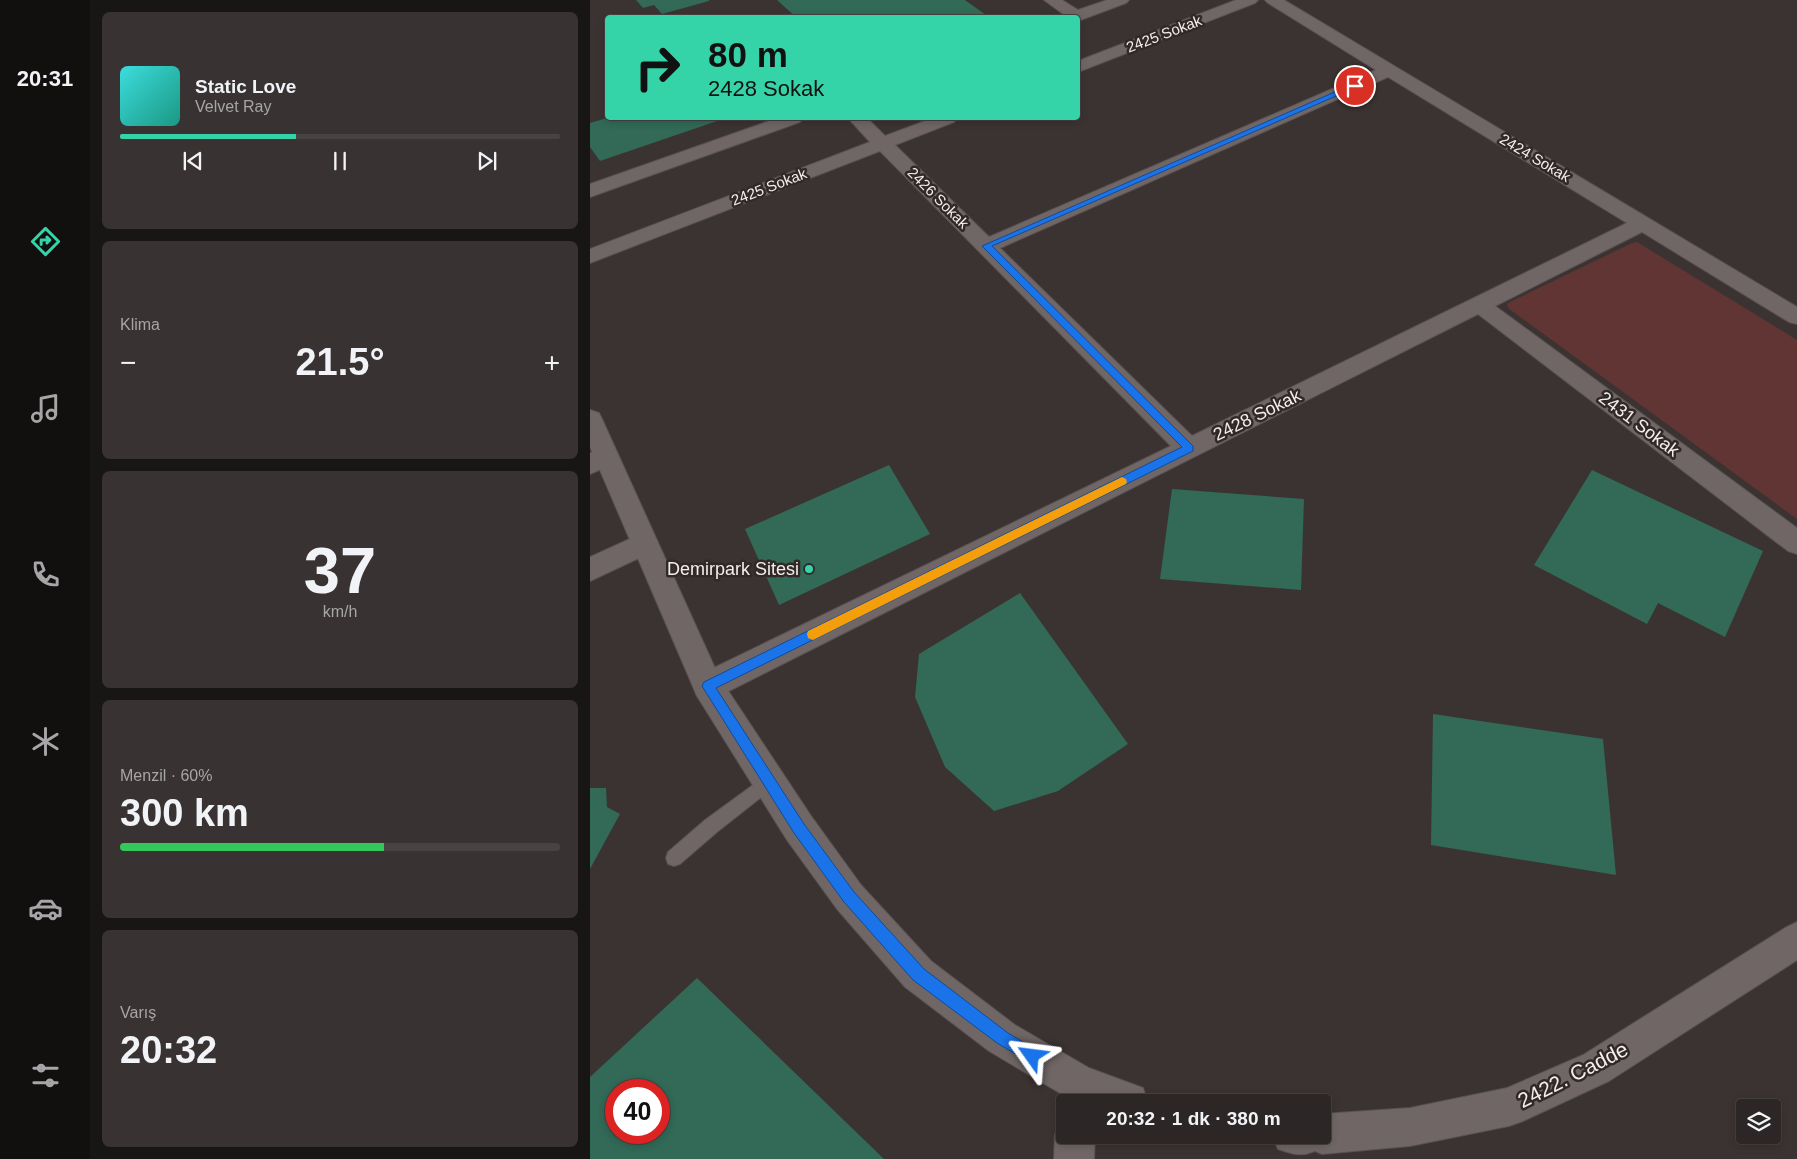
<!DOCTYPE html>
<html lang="tr">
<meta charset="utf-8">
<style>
body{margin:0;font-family:Arial,sans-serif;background:#383232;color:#f1f3f6;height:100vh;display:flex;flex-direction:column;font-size:19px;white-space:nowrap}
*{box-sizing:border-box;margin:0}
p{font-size:16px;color:#a6a5a7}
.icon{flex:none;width:28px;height:28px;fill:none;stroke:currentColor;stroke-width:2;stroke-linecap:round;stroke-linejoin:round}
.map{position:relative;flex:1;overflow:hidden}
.drawer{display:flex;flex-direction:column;gap:12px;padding:12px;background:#181515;width:500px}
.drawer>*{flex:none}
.hud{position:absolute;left:15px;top:15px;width:475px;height:105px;border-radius:5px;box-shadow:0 2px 8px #0003,0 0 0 1px #484343;background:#34d4a8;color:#111;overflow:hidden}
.buttons{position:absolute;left:1146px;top:1099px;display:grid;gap:10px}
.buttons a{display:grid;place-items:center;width:45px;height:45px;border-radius:5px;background:#2c2626;box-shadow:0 2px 8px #0003,0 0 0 1px #484343;font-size:25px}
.speed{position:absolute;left:15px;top:1079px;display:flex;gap:10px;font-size:25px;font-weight:700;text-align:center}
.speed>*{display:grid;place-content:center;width:65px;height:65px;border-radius:50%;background:#2c2626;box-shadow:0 2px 8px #0003,0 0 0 1px #484343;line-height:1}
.speed .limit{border:8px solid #d22;background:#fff;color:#111}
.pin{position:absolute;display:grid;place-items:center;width:42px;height:42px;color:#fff;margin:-21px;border:2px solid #fff;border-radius:50%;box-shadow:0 1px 5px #0007}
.me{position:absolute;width:55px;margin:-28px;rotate:301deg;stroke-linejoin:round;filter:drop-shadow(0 0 4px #0008)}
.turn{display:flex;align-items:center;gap:18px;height:105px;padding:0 20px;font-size:22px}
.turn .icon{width:65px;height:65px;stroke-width:2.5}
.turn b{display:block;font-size:35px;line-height:42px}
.big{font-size:38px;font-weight:700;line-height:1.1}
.drawer .widget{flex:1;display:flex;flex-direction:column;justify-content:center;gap:8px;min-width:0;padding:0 18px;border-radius:8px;background:#383232}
.drawer .dial{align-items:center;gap:0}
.dial b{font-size:65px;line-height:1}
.song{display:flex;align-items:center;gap:15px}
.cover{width:60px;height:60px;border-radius:8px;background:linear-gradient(135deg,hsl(180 70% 55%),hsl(170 70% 35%))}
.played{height:5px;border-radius:2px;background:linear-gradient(90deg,#34d4a8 40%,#484343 40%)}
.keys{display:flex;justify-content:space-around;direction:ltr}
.heat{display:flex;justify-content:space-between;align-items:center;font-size:28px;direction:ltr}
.charge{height:8px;border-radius:4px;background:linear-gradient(90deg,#34c759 60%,#484343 0)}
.trip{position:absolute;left:466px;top:1094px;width:275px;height:50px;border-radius:5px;background:#2c2626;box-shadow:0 2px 8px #0003,0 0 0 1px #484343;font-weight:700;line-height:50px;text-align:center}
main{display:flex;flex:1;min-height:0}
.tab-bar{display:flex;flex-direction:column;width:90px;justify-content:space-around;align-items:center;background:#120f0f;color:#a6a5a7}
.tab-bar .icon{width:35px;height:35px}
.tab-bar .active{color:#34d4a8}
.tab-bar b{font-size:22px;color:#f1f3f6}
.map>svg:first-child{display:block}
.green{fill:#613533}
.building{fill:#326957;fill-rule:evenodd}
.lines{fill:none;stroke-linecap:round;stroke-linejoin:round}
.service-casing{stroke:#585151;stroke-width:2}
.minor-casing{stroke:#585151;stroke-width:2}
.tertiary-casing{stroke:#585151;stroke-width:2}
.service{fill:#706666;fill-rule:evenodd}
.minor{fill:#706666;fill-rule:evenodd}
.tertiary{fill:#706666;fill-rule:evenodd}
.route{fill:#1a73e8;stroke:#114b97}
.slow{fill:#f59e0b}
.poi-dot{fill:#34d4a8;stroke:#312928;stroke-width:2}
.labels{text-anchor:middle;stroke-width:5;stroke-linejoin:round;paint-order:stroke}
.far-street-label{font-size:15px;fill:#f3eded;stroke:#312928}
.street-label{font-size:18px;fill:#f3eded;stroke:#312928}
.poi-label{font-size:18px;fill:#f3eded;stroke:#312928;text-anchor:end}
.near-street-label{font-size:21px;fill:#f3eded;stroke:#312928}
</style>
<main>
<nav class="tab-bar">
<b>20:31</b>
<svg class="icon active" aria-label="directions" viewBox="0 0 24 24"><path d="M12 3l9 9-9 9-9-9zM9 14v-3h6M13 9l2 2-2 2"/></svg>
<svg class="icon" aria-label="music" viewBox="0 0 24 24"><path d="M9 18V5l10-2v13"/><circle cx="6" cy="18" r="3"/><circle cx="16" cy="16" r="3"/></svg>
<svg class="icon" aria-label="phone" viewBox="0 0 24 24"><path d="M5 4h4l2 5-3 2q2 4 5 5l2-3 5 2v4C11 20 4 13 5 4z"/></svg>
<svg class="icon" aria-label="climate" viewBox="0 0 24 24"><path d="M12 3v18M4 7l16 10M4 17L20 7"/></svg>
<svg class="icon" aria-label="car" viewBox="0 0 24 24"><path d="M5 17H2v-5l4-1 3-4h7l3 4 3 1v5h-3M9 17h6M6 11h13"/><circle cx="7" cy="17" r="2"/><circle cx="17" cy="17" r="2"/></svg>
<svg class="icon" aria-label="filters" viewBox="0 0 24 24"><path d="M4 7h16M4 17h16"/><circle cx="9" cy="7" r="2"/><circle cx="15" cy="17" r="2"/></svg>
</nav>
<section class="drawer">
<div class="widget">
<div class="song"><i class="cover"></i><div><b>Static Love</b><p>Velvet Ray</p></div></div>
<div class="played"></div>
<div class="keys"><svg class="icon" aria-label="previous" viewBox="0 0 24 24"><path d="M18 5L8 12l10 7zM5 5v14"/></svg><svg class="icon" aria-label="pause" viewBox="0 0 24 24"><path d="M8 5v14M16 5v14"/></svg><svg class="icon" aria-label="next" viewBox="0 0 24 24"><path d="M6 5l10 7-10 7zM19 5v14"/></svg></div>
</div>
<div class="widget"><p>Klima</p>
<div class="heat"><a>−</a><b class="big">21.5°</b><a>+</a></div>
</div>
<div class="widget dial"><b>37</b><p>km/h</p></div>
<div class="widget"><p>Menzil · 60%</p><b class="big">300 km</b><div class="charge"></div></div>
<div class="widget"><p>Varış</p><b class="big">20:32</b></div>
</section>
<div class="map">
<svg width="1207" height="1159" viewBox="0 0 1207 1159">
<rect width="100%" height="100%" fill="#3b3332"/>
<path class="green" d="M1047,242L1207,340V519L918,308L917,304L920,302L1042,243Z"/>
<path class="building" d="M46,0H119V1L72,14L64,5L53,8Z
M187,0H375L400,18H207Z
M17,118H136L10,161L0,147V123Z
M299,465L340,534L189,605L155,529Z
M1002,470L1173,551L1135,637L1068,603L1057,624L944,565Z
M582,489L714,499L711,590L570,579Z
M430,593L538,744L468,791L404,811L355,767L325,697L329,654Z
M843,714L1013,739L1026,875L841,845Z
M0,788H16L17,807L30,814L0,869Z
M107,978L294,1159H0V1077ZM26,1090H69V1132H26Z"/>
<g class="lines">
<defs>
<path id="service" d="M178,774L184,777L186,782L184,787L127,832L90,864L84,866L78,864L76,858L78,852L115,820Z"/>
<path id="minor" d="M454,0H472L488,10L517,0H539L536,3L488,21V18H474L476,16Z
M646,0H668L665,3L488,72V61Z
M675,0H694L1207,307V324L1199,322L1052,232L905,306L1207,528V554L1198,551L888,314L129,696L118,699L107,696L103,686L107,676L581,446L290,151L0,263V249L280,142L258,118H277L295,136L343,118H367L364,122L305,145L399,237L786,70L678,3ZM798,77L1037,223L602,436L410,248Z
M188,118H213L210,122L0,197V184Z
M16,447L25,449L28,456L25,463L0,474V453Z
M55,532L64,535L68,543L64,551L0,581V557Z
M475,1120V1135H505L504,1159H464L465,1135L471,1121Z"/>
<path id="tertiary" d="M0,410L9,413L12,419L129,677L221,816L271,885L341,961L425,1025L499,1068L553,1088L558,1102H489L475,1096L399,1051L315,987L247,909L197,840L107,696L0,447Z
M1207,922V960L1019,1081L933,1121L919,1126L820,1146L732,1154L725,1151C711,1157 702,1154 688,1149L682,1135H732V1114L820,1108L917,1088L993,1055L1195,928Z"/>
</defs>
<use href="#service" class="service-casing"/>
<use href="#minor" class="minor-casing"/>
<use href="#tertiary" class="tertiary-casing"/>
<use href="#service" class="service"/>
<use href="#minor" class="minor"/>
<use href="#tertiary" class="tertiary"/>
</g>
<path class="route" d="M763,84L769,86L402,246L603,446V451L126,688L214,824L264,892L334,969L418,1033L448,1051L450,1056L448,1062L442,1064L407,1043L323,980L254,902L204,833L112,686L114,682L592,447L392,246Z"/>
<path class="slow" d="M532,477L536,479L537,482L536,484L227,638L223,640L218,638L217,634L218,631Z"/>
<circle class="poi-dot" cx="219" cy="569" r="5"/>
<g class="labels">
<g class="far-street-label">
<text transform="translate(574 34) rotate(-21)" y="5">2425 Sokak</text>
<text transform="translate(945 158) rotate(31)" y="5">2424 Sokak</text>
<text transform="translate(179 187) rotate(-21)" y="5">2425 Sokak</text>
<text transform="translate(348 198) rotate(45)" y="5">2426 Sokak</text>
</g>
<g class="street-label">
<text transform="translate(667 415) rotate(-26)" y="6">2428 Sokak</text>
<text transform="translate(1049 424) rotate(37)" y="6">2431 Sokak</text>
</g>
<g class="poi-label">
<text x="209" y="575">Demirpark Sitesi</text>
</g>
<g class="near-street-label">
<text transform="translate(983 1075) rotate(-27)" y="7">2422. Cadde</text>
</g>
</g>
</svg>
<div class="buttons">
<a><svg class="icon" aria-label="layers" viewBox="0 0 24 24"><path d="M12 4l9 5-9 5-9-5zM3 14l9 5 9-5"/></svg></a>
</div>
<div class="speed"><div class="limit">40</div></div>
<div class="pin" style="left:765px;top:86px;background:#d93025"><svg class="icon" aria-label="arrive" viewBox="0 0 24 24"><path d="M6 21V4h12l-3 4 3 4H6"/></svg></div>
<svg class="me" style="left:442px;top:1056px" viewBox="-20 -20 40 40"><path d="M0-17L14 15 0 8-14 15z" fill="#1a73e8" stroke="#fff" stroke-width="4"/></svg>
<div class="trip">20:32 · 1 dk · 380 m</div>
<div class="hud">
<div class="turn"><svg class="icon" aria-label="right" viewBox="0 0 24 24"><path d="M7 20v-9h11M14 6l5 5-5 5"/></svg><div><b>80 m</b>2428 Sokak</div></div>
</div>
</div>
</main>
